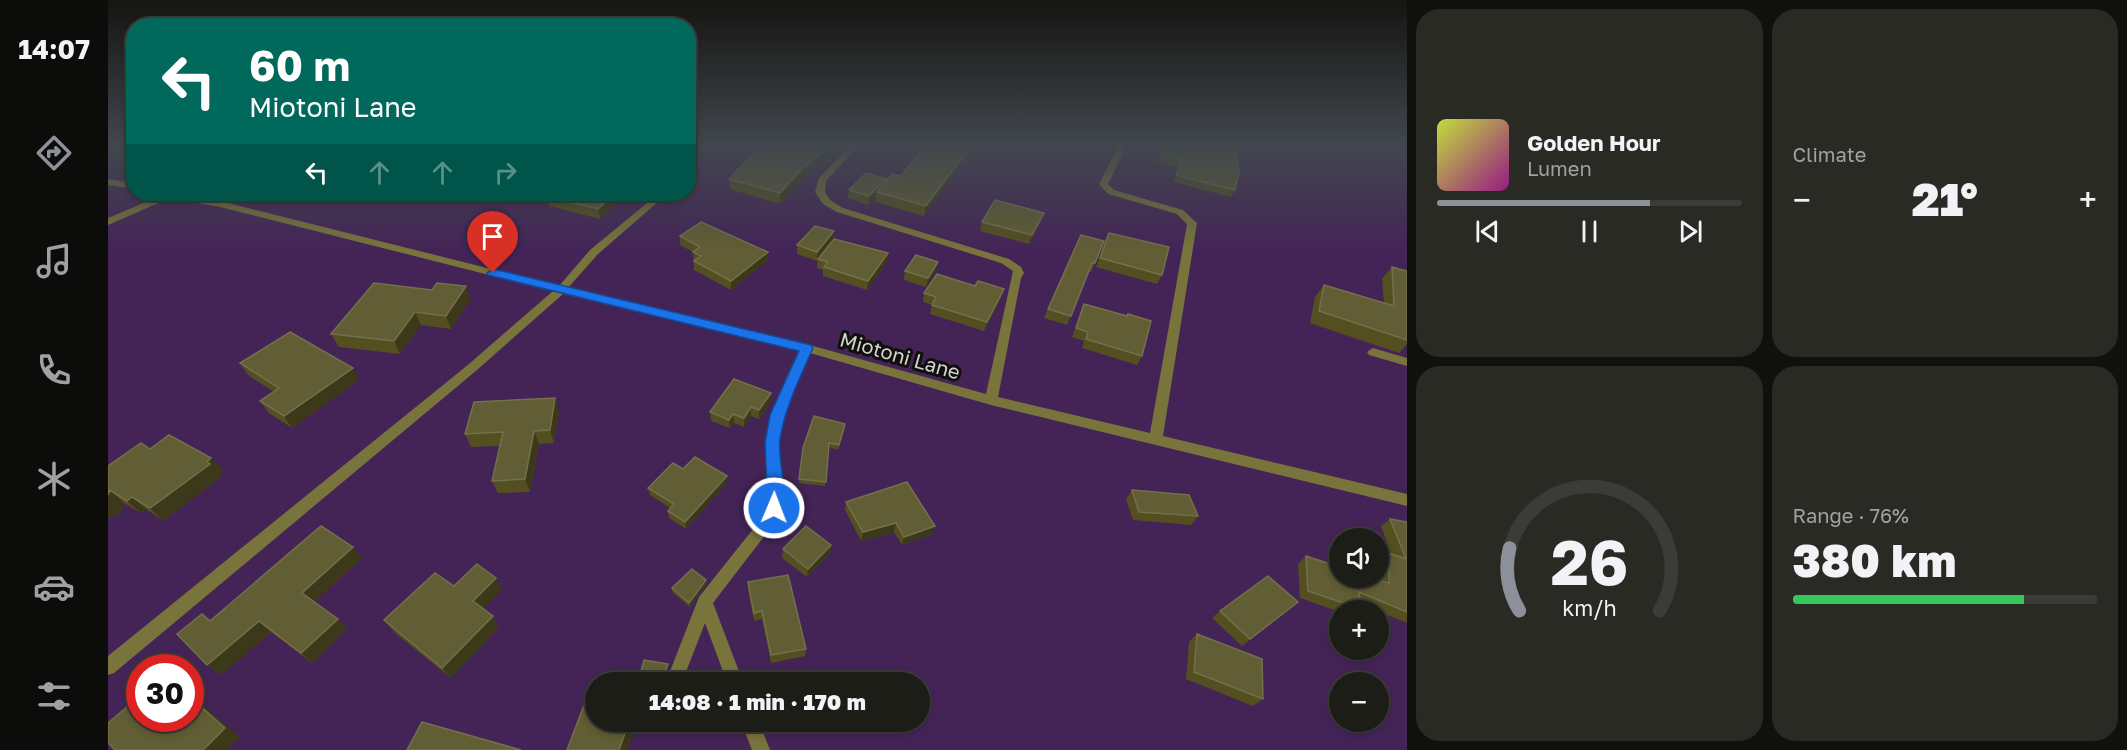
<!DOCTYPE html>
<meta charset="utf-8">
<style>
body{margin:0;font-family:"Golos Text",sans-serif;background:#2a2a25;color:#f1f3f6;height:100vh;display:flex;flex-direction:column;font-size:22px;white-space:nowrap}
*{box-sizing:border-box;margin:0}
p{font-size:20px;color:#a0a2a2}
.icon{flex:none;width:33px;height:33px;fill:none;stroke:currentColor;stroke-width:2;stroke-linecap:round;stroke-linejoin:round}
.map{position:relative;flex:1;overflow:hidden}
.sheet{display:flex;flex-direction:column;gap:9px;padding:9px;background:#10100d;width:720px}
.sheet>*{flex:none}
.banner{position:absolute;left:18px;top:18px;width:570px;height:183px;border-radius:24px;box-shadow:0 3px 9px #0003,0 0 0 2px #3b3b37;background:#00695c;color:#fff;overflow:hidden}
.controls{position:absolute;left:1221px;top:528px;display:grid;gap:12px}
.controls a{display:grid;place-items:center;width:60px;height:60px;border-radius:50%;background:#1d1d18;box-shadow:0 3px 9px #0003,0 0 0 2px #3b3b37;font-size:30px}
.speed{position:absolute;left:18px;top:654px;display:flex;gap:12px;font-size:30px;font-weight:700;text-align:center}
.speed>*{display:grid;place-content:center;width:78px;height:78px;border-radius:50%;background:#1d1d18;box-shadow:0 3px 9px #0003,0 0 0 2px #3b3b37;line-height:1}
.speed .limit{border:9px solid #d22;background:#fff;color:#111}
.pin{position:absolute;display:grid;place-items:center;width:51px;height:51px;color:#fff;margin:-62px -26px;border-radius:50% 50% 50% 0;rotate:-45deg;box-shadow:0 0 6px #0007}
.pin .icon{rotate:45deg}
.me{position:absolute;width:66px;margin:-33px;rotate:1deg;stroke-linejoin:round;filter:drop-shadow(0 0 4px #0008)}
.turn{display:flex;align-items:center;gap:21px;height:126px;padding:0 24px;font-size:27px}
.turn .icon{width:78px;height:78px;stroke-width:2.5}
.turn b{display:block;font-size:42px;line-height:51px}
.lanes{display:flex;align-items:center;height:57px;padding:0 24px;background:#0003;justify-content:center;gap:30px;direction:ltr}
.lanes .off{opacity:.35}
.big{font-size:45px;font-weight:800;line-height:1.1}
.sheet .widget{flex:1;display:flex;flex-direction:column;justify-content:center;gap:9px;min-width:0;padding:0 21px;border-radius:24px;background:#2a2a25}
.sheet .dial{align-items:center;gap:0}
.dial svg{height:156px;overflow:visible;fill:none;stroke:#3b3b37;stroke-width:7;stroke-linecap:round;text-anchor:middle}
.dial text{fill:#f1f3f6;stroke:none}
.song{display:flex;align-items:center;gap:18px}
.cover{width:72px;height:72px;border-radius:9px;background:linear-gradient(135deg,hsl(70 70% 55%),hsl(310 70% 35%))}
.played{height:6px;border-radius:3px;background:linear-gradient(90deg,#8c9099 70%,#3b3b37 70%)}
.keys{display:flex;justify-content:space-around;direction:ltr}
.heat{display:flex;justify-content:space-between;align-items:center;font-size:33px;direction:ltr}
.charge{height:9px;border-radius:4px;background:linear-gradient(90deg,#34c759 76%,#3b3b37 0)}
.sheet .tiles{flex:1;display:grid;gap:9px;grid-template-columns:repeat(2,1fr)}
.trip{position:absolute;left:477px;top:672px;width:345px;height:60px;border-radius:30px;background:#1d1d18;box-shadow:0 3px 9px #0003,0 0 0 2px #3b3b37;font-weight:800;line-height:60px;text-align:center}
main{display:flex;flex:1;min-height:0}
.tabs{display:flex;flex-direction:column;width:108px;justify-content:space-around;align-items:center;background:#0c0c0a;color:#a0a2a2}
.tabs .icon{width:42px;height:42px}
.tabs .active{color:#8c9099}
.tabs b{font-size:27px;color:#f1f3f6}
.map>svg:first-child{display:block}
.green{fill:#442457;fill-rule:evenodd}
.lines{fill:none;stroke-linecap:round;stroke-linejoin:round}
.minor{fill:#79743b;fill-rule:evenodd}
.wall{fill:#534f21}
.shaded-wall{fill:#3b3919}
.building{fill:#615d34;stroke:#73704c;stroke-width:1.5}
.route{fill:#1a73e8;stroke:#114b97;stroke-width:1.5}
.labels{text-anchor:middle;stroke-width:6;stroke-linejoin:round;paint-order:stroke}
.street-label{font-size:20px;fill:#d4d4cf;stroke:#100f0d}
</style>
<main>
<nav class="tabs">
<b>14:07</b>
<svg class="icon active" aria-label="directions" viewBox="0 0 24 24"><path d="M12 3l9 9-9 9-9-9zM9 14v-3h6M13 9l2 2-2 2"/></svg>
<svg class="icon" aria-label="music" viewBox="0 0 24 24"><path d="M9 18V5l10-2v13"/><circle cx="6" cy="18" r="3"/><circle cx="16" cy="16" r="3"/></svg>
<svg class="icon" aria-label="phone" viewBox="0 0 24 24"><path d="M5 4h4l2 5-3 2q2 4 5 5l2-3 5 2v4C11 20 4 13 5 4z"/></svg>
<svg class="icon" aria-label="climate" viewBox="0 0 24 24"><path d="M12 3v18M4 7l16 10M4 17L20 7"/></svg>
<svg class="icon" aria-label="car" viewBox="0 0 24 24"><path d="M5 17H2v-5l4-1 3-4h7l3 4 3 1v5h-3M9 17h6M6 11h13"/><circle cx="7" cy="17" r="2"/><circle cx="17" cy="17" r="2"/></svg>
<svg class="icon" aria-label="filters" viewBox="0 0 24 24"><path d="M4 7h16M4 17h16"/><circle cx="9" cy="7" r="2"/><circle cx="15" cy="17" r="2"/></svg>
</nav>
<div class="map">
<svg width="1299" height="750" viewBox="0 0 1299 750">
<rect width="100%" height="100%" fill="#272720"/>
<path class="green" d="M0,145H25L26,194H580L581,145H1299V750H0ZM1232,538H1270V578H1232ZM1232,610H1270V650H1232ZM32,668H82V718H32ZM488,682H812V722H488ZM1232,682H1270V722H1232Z"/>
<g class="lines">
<path class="minor" d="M743,145H751L718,181L717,192L722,200L735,208L901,259L913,267L916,273L913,278L890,397L1042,433L1079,224L1069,214L1000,194L991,184L1011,145H1019L1000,184L1006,190L1075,210L1089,223L1055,436L1299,494V506L883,405L702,353C689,381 675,409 672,440C668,470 678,498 664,526L605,603L635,682H619L597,623L574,682H560L559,679L591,597L653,519C664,493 655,466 659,439C663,407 678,379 691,350L455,294L369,370L6,673L0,675V656L361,364L445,291L112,207L62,198L0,225V218L57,194H68L112,201L451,286L482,250L550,194H559L490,254L460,288L698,344L878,394L905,271L893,263L729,212L715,204L707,192L711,178Z
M580,164L584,166V170L580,172Z
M0,179L26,183V189L0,185Z
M1265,348L1299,358V366L1261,355L1259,352Z
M633,722H651L662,750H644Z"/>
</g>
<path class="wall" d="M654,145H730V150L694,179L672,204L622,189L621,179Z
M803,145H870L855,163L816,216L767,202L768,196L760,205L740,198L741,190L778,179L777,182L793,176L811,154L802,151Z
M1055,145H1127V190L1123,197L1065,182L1071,168L1050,163Z
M442,194H518L492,219L441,206L439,196Z
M936,213L933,221L921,244L872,231L874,222Z
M726,231L725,240L780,253L779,262L759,290L715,276V270L709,268L710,259L717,250L709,261L689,254V245Z
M572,236L660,252L659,261L623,290L586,270L585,252L572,245Z
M996,241L983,272L980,271L959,325L936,318L940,309Z
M997,242L1054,275L1049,284L988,267Z
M1284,267L1299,271V344L1291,353L1202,323L1207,297L1216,285L1276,303L1274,279Z
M828,270L818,287L796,280L797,271Z
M266,283L363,299L343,329L313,325L292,354L231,347L223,334Z
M816,293L893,298L876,331L822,314L824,305L815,302Z
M976,304L1034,356L1029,365L974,348L976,341L964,337Z
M132,363L251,380L184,428L161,413L152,401L166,392L140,375Z
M663,402L651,419L643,416L636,427L626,423L622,428L603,421L602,412Z
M451,411L446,443L431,444L422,492L390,493L384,481L392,446L363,447L357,434Z
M737,428L730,450L721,447L717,486L691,483L695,448Z
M42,449L103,458L115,471L111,474L114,476L55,521L38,509L33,513L16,503L11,515L0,517V466Z
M575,469L619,476V483L578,529L561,518L560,511L562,508L542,495L540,488Z
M1024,490L1090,516L1083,525L1025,520L1018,499Z
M738,502L824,534L794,545L786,532L753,541L737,510Z
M1282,519L1299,522V623L1270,611V610H1268L1253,604V609L1251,610H1232V612L1192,598L1190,564L1198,556L1272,580V560L1281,553H1283L1273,526Z
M723,545L722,553L699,577L674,558L675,549Z
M254,558L206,602L230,619L239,629L204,663L163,632L113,675L103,621Z
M640,582L698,649L697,656L663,663L654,619L646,621L640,590Z
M598,584L582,607L564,592V588Z
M346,586L394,589L375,608L391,627L343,678L286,632L276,620Z
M1181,609L1134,646L1104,618L1112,611Z
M1089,634L1155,699L1145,706L1078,679L1081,642Z"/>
<path class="shaded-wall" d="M724,145H730V150L694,179L672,204V193L695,168Z
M864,145H870L855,163L816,216L818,206Z
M778,179L776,188L769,192L768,196L760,205L761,196Z
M506,194H518L492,219L490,209Z
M936,213L933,221L921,244L924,235Z
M726,231L725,240L709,261V252Z
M660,252L659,261L623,290V281Z
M780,253L779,262L759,290L760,281Z
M830,262L828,270L818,287L820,278Z
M358,286L363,299L343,329L338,316Z
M896,289L893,298L876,331L879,322Z
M307,312L313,325L292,354L286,341Z
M245,368L251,380L184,428L176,416Z
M663,393V402L651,419V410Z
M447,398L451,411L446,443L442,430Z
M643,407V416L636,427V418Z
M625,414L626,423L622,428L621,420Z
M426,431L431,444L422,492L417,479Z
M103,458L115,471L111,474L114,476L55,521L42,508Z
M619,476V483L578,529L577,522Z
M2,490L16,503L11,515L0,517V495Z
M24,497L38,509L33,513L19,501Z
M788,523L786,532L753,541L755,532Z
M827,526L824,534L794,545L796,537Z
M723,545L722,553L699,577L700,569Z
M245,547L254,558L204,604L194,593Z
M388,578L394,589L372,612L365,601Z
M598,580V584L582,607L581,603Z
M385,616L391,627L343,678L334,668Z
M230,619L239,629L204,663L193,653Z
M151,621L163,632L113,675L99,665Z
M560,664L561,668L557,678L556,675Z
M82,694L132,737L119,750H95Z
M521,722H527L528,725L520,750H511Z"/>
<path class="building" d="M654,145H724L695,168L672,193L621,179Z
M817,145H864L818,206L769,192L784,174L793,176L818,145Z
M1056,145H1127L1131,173L1127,190L1068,175L1074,160L1053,156Z
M758,173L778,179L761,196L741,190Z
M442,194H506L490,209L439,196Z
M887,200L936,213L924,235L874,222Z
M593,222L660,252L623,281L586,261L593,256L585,252L592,247L572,236Z
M707,226L726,231L709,252L689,245Z
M1001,233L1061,247L1054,275L992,258Z
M973,235L996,241L987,263H984L963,316L940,309Z
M726,239L780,253L760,281L716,267L720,262L710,259Z
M808,255L830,262L820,278L797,271Z
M1284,267L1299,271V340L1211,311L1216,285L1286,306Z
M829,274L867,286L870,281L896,289L879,322L824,305L828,297L816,293Z
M266,283L324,290L329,283L358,286L338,316L307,312L286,341L223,334Z
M976,304L1019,316L1020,314L1043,321L1034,356L978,339L980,332L968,328Z
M182,332L245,368L176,416L152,401L171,388L132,363Z
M626,379L663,393L651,410L643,407L636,418L625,414L621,420L602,412Z
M447,398L442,430L426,431L417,479L384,481L395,432L357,434L366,402Z
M706,416L737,424L731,445L721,443L718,482L691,479L695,448Z
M61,435L103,458L99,462L102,464L42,508L24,497L19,501L2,490L0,495V466L33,443L42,449Z
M587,457L619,476L577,522L560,511L566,504L540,488L565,463L575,469Z
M799,482L827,526L796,537L788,523L755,532L738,502Z
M1024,490L1081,495L1090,516L1031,512Z
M1282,519L1299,522V612L1251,592L1253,609L1200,591L1198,556L1232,567V578H1263L1281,583V553L1298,559Z
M213,526L245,547L194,593L230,619L193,653L151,621L99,665L69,634L94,614L102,621Z
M698,526L723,545L700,569L675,549Z
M369,564L388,578L365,601L385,616L334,668L276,620L327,573L346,586Z
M584,569L598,580L581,603L564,588Z
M680,575L698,649L663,655L654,611L646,613L640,582Z
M1160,576L1190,602L1142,639L1112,611Z
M1089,634L1154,659L1155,699L1086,672Z
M536,660L560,664L556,675L560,681L559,682H530Z
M32,696V718H82V697L117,728L95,750H7L0,743V723Z
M478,700L488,703V722H521L511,750H459Z
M314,722L413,750H299Z"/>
<linearGradient id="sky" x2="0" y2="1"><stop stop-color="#151512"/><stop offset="0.58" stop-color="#41474e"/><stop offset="1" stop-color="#41474e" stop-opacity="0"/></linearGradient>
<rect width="1299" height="250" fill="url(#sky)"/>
<path class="route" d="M385,269L703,345L705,348C692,378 677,407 672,439C669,463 682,491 672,513L666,515L660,513L658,508L659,490L657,443L662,415L691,351L380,275L379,273Z"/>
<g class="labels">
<g class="street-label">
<text transform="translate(792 356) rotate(16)" y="7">Miotoni Lane</text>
</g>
</g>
</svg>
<div class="controls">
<a><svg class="icon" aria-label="sound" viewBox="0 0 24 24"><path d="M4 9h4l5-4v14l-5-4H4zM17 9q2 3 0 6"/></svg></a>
<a>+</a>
<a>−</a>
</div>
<div class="speed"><div class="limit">30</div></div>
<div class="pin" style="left:385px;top:273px;background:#d93025"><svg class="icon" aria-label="arrive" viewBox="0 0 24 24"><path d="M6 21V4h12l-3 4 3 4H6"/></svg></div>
<svg class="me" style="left:666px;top:508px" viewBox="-20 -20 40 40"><circle r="17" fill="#1a73e8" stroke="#fff" stroke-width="3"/><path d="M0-11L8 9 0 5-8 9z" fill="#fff"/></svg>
<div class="trip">14:08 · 1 min · 170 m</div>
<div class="banner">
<div class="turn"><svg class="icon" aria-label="left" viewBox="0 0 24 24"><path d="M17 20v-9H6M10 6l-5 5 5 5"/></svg><div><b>60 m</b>Miotoni Lane</div></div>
<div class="lanes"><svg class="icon" aria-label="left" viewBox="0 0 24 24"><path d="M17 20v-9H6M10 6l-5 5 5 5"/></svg><svg class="icon off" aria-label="ahead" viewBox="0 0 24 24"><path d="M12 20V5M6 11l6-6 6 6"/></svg><svg class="icon off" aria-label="ahead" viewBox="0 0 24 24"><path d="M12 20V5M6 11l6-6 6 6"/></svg><svg class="icon off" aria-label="right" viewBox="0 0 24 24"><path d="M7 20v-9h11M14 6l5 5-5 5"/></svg></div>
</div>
</div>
<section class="sheet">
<div class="tiles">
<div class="widget">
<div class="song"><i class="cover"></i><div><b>Golden Hour</b><p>Lumen</p></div></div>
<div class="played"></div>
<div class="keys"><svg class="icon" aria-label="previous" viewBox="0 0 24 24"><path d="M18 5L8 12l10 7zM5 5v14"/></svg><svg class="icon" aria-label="pause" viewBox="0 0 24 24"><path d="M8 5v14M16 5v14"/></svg><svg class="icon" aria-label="next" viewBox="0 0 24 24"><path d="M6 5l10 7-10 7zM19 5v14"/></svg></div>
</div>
<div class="widget"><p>Climate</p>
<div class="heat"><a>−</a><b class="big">21°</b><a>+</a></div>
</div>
<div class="widget dial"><svg viewBox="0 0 100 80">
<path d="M14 69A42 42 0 1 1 86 69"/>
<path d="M14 69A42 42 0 0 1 9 37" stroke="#8c9099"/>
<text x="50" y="56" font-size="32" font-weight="700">26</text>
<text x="50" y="72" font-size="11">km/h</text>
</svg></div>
<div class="widget"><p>Range · 76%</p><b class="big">380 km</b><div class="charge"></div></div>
</div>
</section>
</main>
